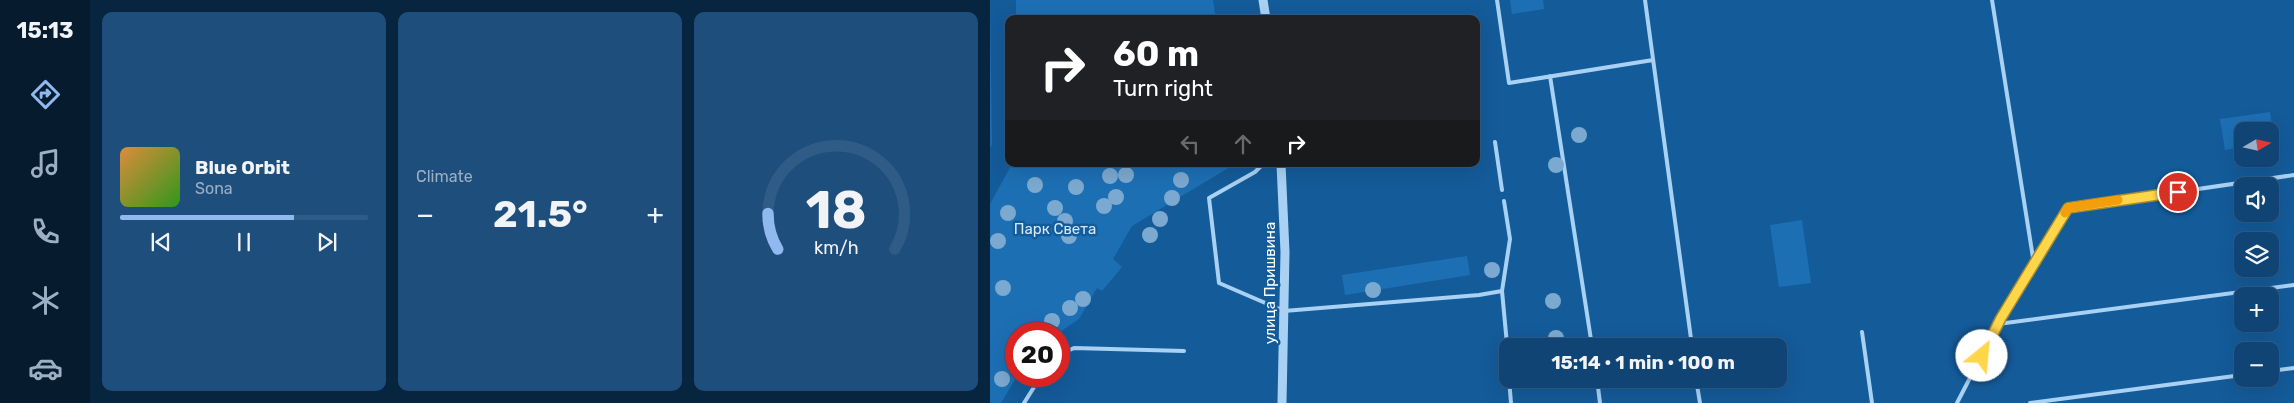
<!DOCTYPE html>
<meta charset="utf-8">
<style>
body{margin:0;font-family:Rubik,sans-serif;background:#1d4e7c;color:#f1f3f6;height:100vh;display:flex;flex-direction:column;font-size:19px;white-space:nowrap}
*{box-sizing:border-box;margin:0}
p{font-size:16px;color:#9bb0c5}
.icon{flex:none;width:28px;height:28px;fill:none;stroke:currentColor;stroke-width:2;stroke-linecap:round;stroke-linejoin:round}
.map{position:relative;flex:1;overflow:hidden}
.sheet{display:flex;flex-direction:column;gap:12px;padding:12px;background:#082540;width:900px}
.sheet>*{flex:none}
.hud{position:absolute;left:15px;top:15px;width:475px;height:152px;border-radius:10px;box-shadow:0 5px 20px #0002,0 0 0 1px #2f5c86;background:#202124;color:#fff;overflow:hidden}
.needle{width:32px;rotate:81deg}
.buttons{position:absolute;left:1244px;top:122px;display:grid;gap:10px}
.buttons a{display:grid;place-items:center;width:45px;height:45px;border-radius:10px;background:#0f4474;box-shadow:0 5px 20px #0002,0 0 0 1px #2f5c86;font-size:25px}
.speed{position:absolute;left:15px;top:322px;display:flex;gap:10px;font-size:25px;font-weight:700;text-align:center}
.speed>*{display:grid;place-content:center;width:65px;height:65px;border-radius:50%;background:#0f4474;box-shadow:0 5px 20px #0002,0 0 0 1px #2f5c86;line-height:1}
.speed .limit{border:8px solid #d22;background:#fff;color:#111}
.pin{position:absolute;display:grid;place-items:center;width:42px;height:42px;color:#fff;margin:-21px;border:2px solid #fff;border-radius:50%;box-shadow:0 1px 5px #0007}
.me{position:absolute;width:55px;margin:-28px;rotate:28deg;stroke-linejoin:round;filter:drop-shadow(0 0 4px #0008)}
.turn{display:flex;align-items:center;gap:18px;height:105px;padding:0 25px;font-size:22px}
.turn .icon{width:65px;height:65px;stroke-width:2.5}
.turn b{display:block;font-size:35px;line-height:42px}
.lanes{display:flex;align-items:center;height:48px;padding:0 25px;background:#0003;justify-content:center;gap:25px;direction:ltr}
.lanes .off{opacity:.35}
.big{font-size:38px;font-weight:700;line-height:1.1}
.sheet .card{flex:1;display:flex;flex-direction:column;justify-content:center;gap:8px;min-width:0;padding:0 18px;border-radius:10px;background:#1d4e7c}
.sheet .dial{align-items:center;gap:0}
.dial svg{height:130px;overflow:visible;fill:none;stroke:#2f5c86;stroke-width:7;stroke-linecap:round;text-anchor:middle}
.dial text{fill:#f1f3f6;stroke:none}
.song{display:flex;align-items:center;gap:15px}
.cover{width:60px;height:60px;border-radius:8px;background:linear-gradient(135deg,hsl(30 70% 55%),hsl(110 70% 35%))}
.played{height:5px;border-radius:2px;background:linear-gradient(90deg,#90b9f0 70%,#2f5c86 70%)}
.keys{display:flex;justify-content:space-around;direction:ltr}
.heat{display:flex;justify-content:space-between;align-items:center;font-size:28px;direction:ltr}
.sheet .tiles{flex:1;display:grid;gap:12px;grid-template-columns:repeat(3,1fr)}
.trip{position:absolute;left:509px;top:338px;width:288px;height:50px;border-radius:10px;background:#0f4474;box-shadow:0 5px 20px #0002,0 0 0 1px #2f5c86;font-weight:700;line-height:50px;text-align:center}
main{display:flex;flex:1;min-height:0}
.menu{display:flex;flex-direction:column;width:90px;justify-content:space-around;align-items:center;background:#061b2e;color:#9bb0c5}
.menu .icon{width:35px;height:35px}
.menu .current{color:#90b9f0}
.menu b{font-size:22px;color:#f1f3f6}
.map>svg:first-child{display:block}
.green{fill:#1d6fb4}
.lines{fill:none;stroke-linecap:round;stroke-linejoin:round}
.service{stroke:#a9d1f3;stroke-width:4}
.tertiary{stroke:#a9d1f3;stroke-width:9}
.tree{fill:#7ca9d0}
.route-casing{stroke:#a68a30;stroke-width:12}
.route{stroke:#ffd54a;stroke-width:9}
.slow{stroke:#f59e0b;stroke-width:9}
.labels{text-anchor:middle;stroke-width:5;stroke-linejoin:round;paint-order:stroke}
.park-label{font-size:15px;fill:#d1e9fd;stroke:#145b9a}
.street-label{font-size:15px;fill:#fff;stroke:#145b9a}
</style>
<main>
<nav class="menu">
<b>15:13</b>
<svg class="icon current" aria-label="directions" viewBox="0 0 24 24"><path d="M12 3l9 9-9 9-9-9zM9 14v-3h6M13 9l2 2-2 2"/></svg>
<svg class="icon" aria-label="music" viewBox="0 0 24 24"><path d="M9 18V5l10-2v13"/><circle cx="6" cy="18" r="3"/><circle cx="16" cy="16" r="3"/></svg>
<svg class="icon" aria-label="phone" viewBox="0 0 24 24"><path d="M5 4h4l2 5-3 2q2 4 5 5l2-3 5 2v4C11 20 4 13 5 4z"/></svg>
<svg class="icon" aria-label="climate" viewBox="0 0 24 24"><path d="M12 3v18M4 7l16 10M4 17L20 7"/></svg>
<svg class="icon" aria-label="car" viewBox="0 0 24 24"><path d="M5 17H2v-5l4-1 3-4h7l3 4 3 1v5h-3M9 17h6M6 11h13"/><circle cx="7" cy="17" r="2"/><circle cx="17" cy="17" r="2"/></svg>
</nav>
<section class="sheet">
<div class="tiles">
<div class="card">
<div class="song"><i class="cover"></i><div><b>Blue Orbit</b><p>Sona</p></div></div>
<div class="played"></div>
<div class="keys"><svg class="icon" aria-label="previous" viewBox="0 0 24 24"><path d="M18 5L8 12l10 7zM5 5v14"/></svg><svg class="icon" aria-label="pause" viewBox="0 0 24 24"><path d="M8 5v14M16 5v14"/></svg><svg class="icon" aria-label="next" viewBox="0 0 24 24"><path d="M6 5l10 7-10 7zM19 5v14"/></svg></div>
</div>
<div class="card"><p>Climate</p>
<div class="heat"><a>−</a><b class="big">21.5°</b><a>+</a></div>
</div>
<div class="card dial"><svg viewBox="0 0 100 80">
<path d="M14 69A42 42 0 1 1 86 69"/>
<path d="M14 69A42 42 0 0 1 8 47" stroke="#90b9f0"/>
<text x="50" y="56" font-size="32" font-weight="700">18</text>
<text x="50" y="72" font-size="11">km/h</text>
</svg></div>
</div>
</section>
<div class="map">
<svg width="1304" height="403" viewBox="0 0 1304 403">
<rect width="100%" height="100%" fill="#145b9a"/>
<path class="green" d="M0,0L2,144L0,149Z
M26,0H223L226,19H26Z
M520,0H553L554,9L522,14Z
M1280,112L1284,143L1280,144V131H1252V147L1235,150L1230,119Z
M22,164H245L142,226L123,259L132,267L112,291L107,288L89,319L67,334H26L27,376L11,403H0V204Z
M812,220L821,283L789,287L780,225Z
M477,256L480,275L355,295L352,275Z"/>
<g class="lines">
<path class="service" d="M507,0L519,83L663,60
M655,0L702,346
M1002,0L1044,264
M560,76L602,346
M505,142L512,190
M273,164L265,172L219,198L229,283L294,311L489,295L512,291
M514,201L520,239L512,291L518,355
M1008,324L1304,285
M872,332L882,403
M69,355L84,348L194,351
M1280,371L1304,368
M519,379L521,403
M607,379L610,403
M706,379L710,403
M34,403L51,376
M967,403L1011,318L1078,208L1304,175
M1040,403L1252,375"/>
<path class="tertiary" d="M273,0L276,19
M291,164L295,252L292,403"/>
</g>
<g class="tree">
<circle cx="589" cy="135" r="8"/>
<circle cx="566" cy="165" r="8"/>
<circle cx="136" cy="175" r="8"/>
<circle cx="120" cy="176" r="8"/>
<circle cx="191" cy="180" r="8"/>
<circle cx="45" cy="185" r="8"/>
<circle cx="86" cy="187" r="8"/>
<circle cx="126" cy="197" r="8"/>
<circle cx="182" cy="198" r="8"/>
<circle cx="114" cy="206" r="8"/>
<circle cx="65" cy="208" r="8"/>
<circle cx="18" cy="213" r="8"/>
<circle cx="170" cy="219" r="8"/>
<circle cx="75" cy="221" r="8"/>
<circle cx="160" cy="235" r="8"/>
<circle cx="79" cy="236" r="8"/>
<circle cx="8" cy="241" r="8"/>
<circle cx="502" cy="270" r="8"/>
<circle cx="13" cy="288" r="8"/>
<circle cx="383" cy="290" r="8"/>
<circle cx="93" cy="299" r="8"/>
<circle cx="563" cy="301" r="8"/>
<circle cx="80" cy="308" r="8"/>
<circle cx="62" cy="321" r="8"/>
<circle cx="566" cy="338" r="8"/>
<circle cx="12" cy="379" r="8"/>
</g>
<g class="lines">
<defs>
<path id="route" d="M992,356L1011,318L1078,208L1188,192"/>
</defs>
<use href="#route" class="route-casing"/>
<use href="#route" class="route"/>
<path class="slow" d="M1075,213L1078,208L1128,200"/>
</g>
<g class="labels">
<g class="park-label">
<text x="65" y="234">Парк Света</text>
</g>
<g class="street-label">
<text transform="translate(280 283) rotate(-90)" y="5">улица Пришвина</text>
</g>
</g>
</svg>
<div class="buttons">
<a><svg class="needle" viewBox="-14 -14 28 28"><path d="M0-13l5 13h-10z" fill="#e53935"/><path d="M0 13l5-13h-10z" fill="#9bb0c5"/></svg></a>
<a><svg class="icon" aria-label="sound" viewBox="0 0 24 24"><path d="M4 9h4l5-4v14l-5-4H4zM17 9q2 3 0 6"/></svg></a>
<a><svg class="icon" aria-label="layers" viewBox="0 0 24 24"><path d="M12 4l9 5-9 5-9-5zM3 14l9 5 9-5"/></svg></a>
<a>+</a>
<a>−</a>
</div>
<div class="speed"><div class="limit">20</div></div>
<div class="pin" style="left:1188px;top:192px;background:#d93025"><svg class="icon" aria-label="arrive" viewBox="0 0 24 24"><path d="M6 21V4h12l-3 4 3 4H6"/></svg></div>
<svg class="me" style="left:992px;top:356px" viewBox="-20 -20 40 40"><circle r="19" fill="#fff"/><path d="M0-13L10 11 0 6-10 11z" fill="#ffd54a"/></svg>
<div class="trip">15:14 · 1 min · 100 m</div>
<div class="hud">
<div class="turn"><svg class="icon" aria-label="right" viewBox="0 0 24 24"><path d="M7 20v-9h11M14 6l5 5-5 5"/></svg><div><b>60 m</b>Turn right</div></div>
<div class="lanes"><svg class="icon off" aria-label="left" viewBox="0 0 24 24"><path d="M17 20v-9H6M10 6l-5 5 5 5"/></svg><svg class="icon off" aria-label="ahead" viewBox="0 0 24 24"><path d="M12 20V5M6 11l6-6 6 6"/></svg><svg class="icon" aria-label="right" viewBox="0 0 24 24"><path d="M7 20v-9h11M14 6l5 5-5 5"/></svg></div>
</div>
</div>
</main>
